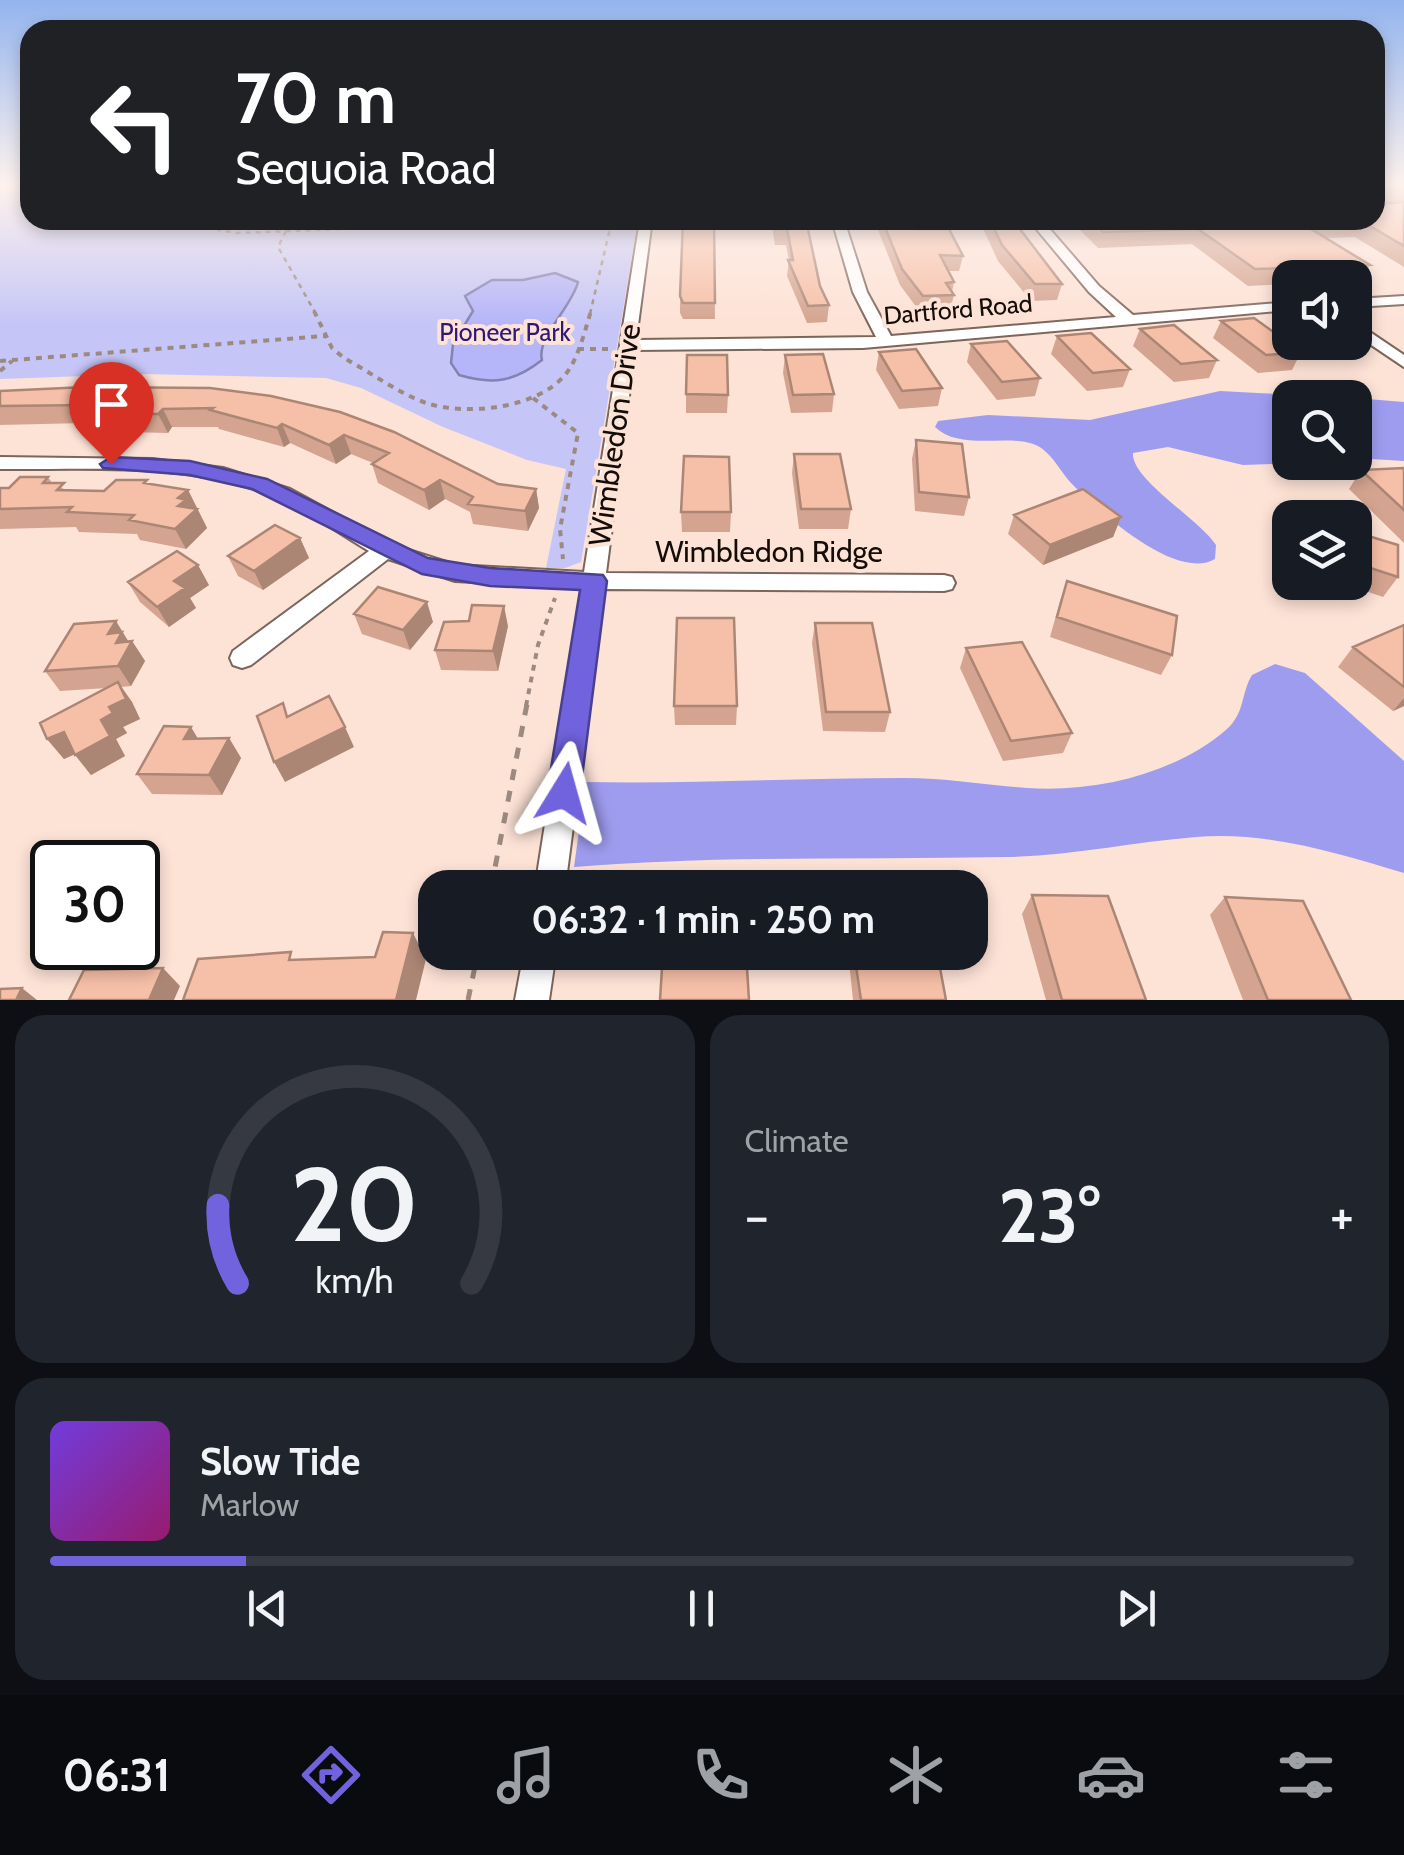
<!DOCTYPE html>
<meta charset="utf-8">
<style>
body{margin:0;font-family:Cabin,sans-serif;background:#20242c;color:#f1f3f6;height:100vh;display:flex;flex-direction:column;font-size:38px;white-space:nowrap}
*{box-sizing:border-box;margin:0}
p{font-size:32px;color:#9ea1a6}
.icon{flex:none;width:55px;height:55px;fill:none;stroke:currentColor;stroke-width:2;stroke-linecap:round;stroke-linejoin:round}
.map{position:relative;height:1000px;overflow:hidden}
.details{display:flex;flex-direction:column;gap:15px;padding:15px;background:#0d0f14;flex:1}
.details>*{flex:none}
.top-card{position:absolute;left:20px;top:20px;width:1365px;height:210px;border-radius:30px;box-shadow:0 5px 15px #0003;background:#202124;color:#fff;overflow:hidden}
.tools{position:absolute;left:1272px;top:260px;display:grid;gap:20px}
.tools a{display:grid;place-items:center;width:100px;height:100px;border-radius:20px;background:#171b24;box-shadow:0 5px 15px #0003;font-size:50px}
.speed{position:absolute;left:30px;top:840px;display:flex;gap:20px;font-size:50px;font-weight:700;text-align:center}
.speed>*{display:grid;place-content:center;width:130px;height:130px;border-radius:50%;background:#171b24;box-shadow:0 5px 15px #0003;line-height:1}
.speed .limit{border:5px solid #111;border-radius:15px;background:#fff;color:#111}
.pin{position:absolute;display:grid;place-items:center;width:85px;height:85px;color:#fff;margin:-102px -42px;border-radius:50% 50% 50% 0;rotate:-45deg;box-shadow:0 0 10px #0007}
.pin .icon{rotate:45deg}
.me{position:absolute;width:110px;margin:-55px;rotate:8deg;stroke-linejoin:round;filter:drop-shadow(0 0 8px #0008)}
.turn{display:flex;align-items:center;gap:35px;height:210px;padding:0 50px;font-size:45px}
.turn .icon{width:130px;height:130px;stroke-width:2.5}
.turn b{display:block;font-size:70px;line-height:85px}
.big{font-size:75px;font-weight:700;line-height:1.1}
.details .card{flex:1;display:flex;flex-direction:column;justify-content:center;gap:15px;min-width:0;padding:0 35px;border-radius:30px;background:#20242c}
.details .dial{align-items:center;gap:0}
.dial svg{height:260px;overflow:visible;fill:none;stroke:#363941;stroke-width:7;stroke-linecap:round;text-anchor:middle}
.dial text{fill:#f1f3f6;stroke:none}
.song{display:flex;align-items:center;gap:30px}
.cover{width:120px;height:120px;border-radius:15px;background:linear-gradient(135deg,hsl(260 70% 55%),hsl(320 70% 35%))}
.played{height:10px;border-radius:5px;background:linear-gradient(90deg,#7163de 15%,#363941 15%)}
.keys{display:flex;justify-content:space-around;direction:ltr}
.heat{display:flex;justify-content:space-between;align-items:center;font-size:55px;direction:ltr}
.details .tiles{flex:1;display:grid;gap:15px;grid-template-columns:1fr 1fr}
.card:last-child{grid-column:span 2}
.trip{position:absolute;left:418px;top:870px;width:570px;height:100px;border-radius:30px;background:#171b24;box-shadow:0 5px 15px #0003;font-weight:700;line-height:100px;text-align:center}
.menu{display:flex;height:160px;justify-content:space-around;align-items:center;background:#090b0e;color:#9ea1a6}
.menu .icon{width:70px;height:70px}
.menu .current{color:#7163de}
.menu b{font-size:45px;color:#f1f3f6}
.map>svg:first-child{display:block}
.green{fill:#c5c6f7}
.forest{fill:#9e9cef}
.water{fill:#b5b5f9;stroke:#8582b1;stroke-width:2.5}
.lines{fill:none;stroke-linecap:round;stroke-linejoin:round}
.street-casing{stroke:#7c655b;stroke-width:4}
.path-far2{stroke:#9c8980;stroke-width:2.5;stroke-dasharray:5 5;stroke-linecap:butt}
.path-far1{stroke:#9c8980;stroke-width:4;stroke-dasharray:6 6;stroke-linecap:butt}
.path{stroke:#9c8980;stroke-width:5;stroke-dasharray:11 11;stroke-linecap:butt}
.street{fill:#fff;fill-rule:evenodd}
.wall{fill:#d4a490}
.shaded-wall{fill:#ac8675}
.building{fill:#f6bfa7;stroke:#ac8675;stroke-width:2.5}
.route{fill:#7163de;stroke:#494090;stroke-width:2.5}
.labels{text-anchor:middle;stroke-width:8;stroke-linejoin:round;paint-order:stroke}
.far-street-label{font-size:25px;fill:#140c08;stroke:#fde2d6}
.far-park-label{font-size:25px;fill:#2e1978;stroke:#fde2d6}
.street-label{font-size:30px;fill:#140c08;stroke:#fde2d6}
</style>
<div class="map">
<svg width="1404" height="1000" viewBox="0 0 1404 1000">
<rect width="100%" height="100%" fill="#fde2d6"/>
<path class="green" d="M30,187V220H638L581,562L565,568H546L566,469L527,460L443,427L361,388L326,378L142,374L0,379V191Z"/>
<path class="forest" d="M1220,391L1354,398H1290V462L1299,463L1243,465L1168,447L1133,453C1131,479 1199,519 1216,545L1215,559C1175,582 1098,510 1071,483C1062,473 1056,461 1046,452C1021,427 964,455 935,427L938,421L988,415L1090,420Z
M1355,398L1404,402V461L1355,458Z
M1275,664L1305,673L1404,761V873C1338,853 1266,831 1196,837C1132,842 1071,856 1007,857C863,860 718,855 574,867L582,809H588L589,798H583L585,782C692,784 798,778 905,778C946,778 986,785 1027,788C1093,793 1176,774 1227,729C1245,713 1241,693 1252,675Z"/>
<path class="water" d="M555,273L578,282C572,307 536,338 542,360C514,382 493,385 459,375L451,363L453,344L473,311L465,296L492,280H523Z"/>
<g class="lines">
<defs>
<path id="street" d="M640,220H652L636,340L876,337L853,292L832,220H844L867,292L891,336L1116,317L1089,292L1029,220H1155L1149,224L1048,227L1099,286L1133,315L1290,302V310L863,348L635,350L606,573L944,575L952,577L955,583L952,589L944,591L604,589L565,888H535L582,588L455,581L388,559L251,665L242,668L233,665L230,658L233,651L369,551C339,533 308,511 275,497C190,461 90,470 0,469V457L153,459L223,468L290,489L393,545L456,565L584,572Z
M1404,296V304L1355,307V299Z
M1355,322L1404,355V367L1355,334Z
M524,952H556L549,1000H515Z"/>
</defs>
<use href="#street" class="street-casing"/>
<path class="path-far2" d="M225,220L218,230L237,233L480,224L610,229
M286,231L278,247L316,314
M590,314L612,220"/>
<path class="path-far1" d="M314,311L332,348L344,358C370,372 398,393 426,403C466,416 536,409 565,375C578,360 585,330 591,311
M578,349H609
M0,361L325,336
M0,371L12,361
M533,398L578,433L560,529L563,559
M526,706L538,645L555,598"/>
<path class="path" d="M491,888L527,704
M468,1000L478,952"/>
<use href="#street" class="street"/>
</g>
<path class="wall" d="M1375,184H1404V202L1382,203L1404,202V267L1355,237L1326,238L1370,265L1361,281L1355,282V278H1290V284L1248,286L1192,244L1098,248L1080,230L1082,220H1375Z
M714,220L715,319H683L680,313V296Z
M771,220H806L820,286L829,305L827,322L807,323L787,276L789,260L786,245H775Z
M874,220H914L917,229L963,256L959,271H948L954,282L952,292L954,295L950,311L920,312L900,285Z
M981,220H1013L1062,284L1057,300L1031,301L998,261L980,222Z
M1221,321L1301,352L1292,370L1258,373L1213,338Z
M1140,329L1217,360L1209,378L1174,382L1133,346Z
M1057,336L1130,369L1123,387L1087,391L1051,354Z
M971,344L1040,378L1035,396L997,400L967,362Z
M879,352L942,388L938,406L899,409L876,370Z
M785,355L834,394L832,412L791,413L783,373Z
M210,388L498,484L536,489L539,508L528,531L473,524L470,512L445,499L429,510L378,483L372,464L373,463L351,454L336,464L290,443L284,447L219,429L218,427H172L168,433L90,431L85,423L0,425V391Z
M686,394L728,395L727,413H686Z
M916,440L969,497L964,516L915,511L912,459Z
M794,454L851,509L848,529H799L792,473Z
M1404,468V543L1349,489L1361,470Z
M48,477L52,483L68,491H104L149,484L188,490L207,528L186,549L140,540L137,534L79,532L76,527L0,529V488H9Z
M681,512H731L730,532H682Z
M1289,512L1290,518V566L1272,561L1277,532Z
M1014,515L1121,517L1113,537L1043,565L1008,534Z
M1355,532L1398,577L1383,597L1339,582H1355Z
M300,538L309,558L263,590L238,576L228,556Z
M1067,581L1172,655L1161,675L1050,637L1060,601Z
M128,582L209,585L190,598L196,608L169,627L140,602Z
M354,614L433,622L410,650L362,634Z
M815,623L890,712L885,732L823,731L812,643Z
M1404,625V706L1393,711L1338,667L1353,647Z
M508,626L498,671L441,670L435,650Z
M129,641H132L145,661L131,686L121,687L132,702L140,719L123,727L127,733L116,739L125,756L91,775L75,754L64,759L47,739L107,688L60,691L45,671Z
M966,648L1072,733L1063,753L1003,761L960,668Z
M674,706H737L736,725H675Z
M198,738H229L241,758L222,795L152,794L137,774Z
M1032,895L1146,1000H1046L1022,914Z
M1225,897L1351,1000H1243L1210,915Z
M848,952H937L946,1000H853Z"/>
<path class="shaded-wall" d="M163,409L172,427L168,433L158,414Z
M282,424L290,443L284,447L277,428Z
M344,435L351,454L336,464L329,445Z
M440,480L445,499L429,510L424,490Z
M536,489L539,508L528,531L525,511Z
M188,490L207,528L186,549L175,529L178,498Z
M1121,517L1113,537L1043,565L1050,545Z
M300,538L309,558L263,590L254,571Z
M198,565L209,585L190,598L196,608L169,627L157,607L174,581Z
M427,602L433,622L410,650L403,630Z
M504,606L508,626L498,671L493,651Z
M116,621L130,644L132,641L145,661L131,686L118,666L108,634Z
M118,682L132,702L140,719L123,727L127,733L116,739L125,756L91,775L75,755L109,707Z
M1404,698V706L1393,711Z
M191,727L203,747L184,739Z
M345,727L354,747L285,782L274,762Z
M64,732L80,752L64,759L47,739Z
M229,738L241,758L222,795L209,775Z
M413,933L426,959L416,1000H396Z
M163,968L180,986L174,1000H149Z
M22,988L37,1000H16Z"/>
<path class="building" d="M1375,184H1404V188L1382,189L1379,192L1383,204L1404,202V246L1363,222L1303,224L1370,265L1255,269L1198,229L1103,232L1090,220H1375Z
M683,220H714L715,303H683L680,296Z
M774,220H806L820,286L829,305L808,306L788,260H793L787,229H776Z
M882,220H914L917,229H949L963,256L940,255L954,282L946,283L954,295L923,296L902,269Z
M990,220H1013L1062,284H1035L1002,245Z
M1254,318L1301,352L1266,355L1221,321Z
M1174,325L1217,360L1181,364L1140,329Z
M1091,333L1130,369L1093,373L1057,336Z
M1007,341L1040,378L1002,382L971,344Z
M916,349L942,388L902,391L879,352Z
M823,354L834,394L793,395L785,355Z
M687,355H727L728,395L686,394Z
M86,387L210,388L271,396L340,412L394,432L498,484L536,489L525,511L468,504L473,497L440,480L424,490L372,464L389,453L344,435L329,445L282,424L277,428L210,410L213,408L163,409L158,414L79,413L87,405L0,406V391Z
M916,440L962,444L969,497L919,492Z
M794,454H840L851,509H801Z
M684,456L729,457L731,512H681Z
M1404,468V510L1361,470Z
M20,477H48L43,483H64L57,490L104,491L116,480H147L144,483L188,490L178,498L186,500L178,506L197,509L175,529L129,520L134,515L67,512L72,507L0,509V488H9Z
M1083,489L1121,517L1050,545L1014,515Z
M1289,512L1306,518H1290V543L1284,541Z
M275,525L300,538L254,571L228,556Z
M1355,532L1398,545V577L1355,563Z
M177,551L198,565L174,581L185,588L157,607L128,582Z
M1067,581L1177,616L1172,655L1057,617Z
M378,587L427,602L403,630L354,614Z
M472,605L504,606L493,651L435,650L444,622L469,621Z
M677,618H734L737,706H674Z
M116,621L108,634L122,632L116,643L132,641L118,666L45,671L74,624Z
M815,623H872L890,712H826Z
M1404,625V687L1353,647Z
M1022,642L1072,733L1011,741L966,648Z
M118,682L126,699L109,707L113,713L101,720L110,736L75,755L64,732L47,739L40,723Z
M329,696L345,727L274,762L257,716L283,703L287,717Z
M164,726L191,727L184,739L229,738L209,775L137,774Z
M1032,895L1108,896L1146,1000H1062Z
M1225,897L1303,901L1351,1000H1268Z
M383,932L413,933L396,1000H183L198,959L291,952L289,960L375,957Z
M663,952H746L749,1000H660Z
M854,952H937L946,1000H861Z
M163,968L149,1000H69L84,970Z
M22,988L16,1000H0V989Z"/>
<linearGradient id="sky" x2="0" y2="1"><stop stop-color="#93b4ef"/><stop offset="0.57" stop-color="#fef2ed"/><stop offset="1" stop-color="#fef2ed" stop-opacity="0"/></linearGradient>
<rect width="1404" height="324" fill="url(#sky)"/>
<path class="route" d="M111,457L190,461L267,479L428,558L490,568L603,575L607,581L580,793L575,803L564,808L552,803L547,793L580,590L490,586L422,574L252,489L190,475L103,468L100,464Z"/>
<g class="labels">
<g class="far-street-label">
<text transform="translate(958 309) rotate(-5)" y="9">Dartford Road</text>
</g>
<g class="far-park-label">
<text x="505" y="341">Pioneer Park</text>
</g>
<g class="street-label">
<text transform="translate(615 435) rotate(-82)" y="10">Wimbledon Drive</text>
<text x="769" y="562">Wimbledon Ridge</text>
</g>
</g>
</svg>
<div class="tools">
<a><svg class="icon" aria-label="sound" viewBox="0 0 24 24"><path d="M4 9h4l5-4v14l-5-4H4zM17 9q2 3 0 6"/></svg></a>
<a><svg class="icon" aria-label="search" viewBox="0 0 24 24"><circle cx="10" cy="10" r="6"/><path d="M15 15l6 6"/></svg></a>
<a><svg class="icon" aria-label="layers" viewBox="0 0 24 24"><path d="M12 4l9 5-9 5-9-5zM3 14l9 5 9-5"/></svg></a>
</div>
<div class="speed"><div class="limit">30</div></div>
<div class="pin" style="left:111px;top:464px;background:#d93025"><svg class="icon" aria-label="arrive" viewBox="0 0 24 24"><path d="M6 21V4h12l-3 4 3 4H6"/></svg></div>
<svg class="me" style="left:564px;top:793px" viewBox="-20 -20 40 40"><path d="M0-17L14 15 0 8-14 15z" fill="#7163de" stroke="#fff" stroke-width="4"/></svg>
<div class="trip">06:32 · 1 min · 250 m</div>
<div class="top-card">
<div class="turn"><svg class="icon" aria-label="left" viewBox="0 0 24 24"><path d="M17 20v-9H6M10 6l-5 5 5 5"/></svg><div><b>70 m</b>Sequoia Road</div></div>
</div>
</div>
<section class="details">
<div class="tiles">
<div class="card dial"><svg viewBox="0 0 100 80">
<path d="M14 69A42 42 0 1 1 86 69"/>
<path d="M14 69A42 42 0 0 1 8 45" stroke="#7163de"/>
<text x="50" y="56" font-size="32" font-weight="700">20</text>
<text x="50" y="72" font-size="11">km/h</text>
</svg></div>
<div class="card"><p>Climate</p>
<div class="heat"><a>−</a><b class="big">23°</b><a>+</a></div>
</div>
<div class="card">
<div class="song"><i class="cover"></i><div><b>Slow Tide</b><p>Marlow</p></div></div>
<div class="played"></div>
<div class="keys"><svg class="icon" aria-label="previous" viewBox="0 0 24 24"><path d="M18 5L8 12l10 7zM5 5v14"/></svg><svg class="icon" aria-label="pause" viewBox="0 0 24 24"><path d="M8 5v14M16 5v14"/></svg><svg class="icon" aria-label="next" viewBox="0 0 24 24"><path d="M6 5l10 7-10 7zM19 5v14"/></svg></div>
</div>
</div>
</section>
<nav class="menu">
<b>06:31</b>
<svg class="icon current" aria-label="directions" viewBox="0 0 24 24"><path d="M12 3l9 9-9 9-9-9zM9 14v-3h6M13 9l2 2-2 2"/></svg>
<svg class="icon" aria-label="music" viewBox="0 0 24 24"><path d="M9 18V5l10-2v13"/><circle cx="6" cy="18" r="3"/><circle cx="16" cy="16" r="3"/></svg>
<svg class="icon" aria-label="phone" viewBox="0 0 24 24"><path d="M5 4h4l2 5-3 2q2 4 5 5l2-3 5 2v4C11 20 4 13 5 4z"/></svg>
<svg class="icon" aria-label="climate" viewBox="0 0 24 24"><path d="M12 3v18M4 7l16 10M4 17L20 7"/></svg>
<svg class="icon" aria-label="car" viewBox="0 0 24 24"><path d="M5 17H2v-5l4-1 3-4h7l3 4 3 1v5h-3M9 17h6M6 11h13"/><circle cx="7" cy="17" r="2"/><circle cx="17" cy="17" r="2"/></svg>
<svg class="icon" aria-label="filters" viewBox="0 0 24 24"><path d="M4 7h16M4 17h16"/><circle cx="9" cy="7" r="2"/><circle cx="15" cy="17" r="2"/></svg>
</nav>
